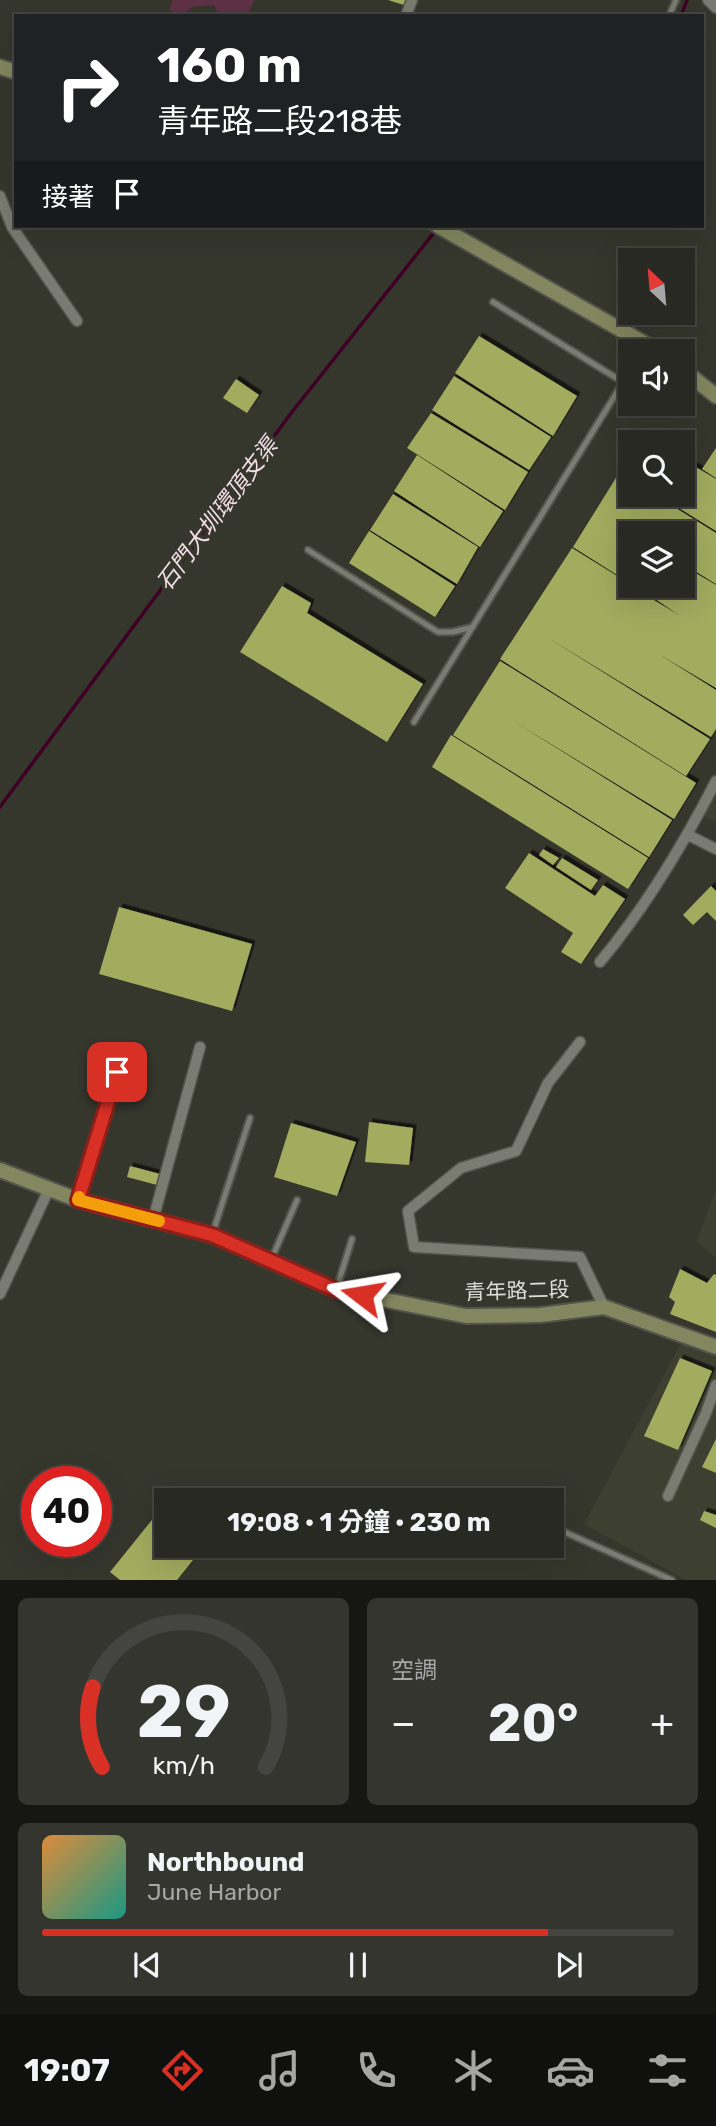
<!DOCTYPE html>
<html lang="zh-TW">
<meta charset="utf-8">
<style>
body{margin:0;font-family:Rubik,"Noto Sans TC",sans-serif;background:#34352f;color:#f1f3f6;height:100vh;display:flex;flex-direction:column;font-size:26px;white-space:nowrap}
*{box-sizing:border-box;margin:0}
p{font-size:23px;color:#a5a6a5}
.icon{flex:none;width:38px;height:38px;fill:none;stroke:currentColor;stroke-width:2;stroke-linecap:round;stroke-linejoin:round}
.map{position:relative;height:1580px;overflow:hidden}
.side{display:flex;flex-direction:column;gap:18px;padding:18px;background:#161713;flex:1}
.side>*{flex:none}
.guide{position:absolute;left:14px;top:14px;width:690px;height:214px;border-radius:0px;box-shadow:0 7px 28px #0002,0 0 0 2px #444540;background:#202124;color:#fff;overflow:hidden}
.needle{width:46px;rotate:334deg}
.controls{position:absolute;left:618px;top:248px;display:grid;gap:14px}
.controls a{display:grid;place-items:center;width:77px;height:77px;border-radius:0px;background:#282922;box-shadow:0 7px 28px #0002,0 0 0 2px #444540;font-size:35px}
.speed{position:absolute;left:21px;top:1466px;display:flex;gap:14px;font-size:35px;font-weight:700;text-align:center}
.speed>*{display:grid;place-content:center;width:91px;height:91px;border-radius:50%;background:#282922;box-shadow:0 7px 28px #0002,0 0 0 2px #444540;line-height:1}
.speed .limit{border:10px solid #d22;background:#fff;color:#111}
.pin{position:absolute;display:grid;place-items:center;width:60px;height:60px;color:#fff;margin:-30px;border-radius:14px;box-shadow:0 4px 10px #0006}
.me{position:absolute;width:77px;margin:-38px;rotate:284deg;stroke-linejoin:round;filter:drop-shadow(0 0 5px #0008)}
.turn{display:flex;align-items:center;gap:24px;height:147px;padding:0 28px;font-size:32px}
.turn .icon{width:91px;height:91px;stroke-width:2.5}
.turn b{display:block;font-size:49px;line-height:60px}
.then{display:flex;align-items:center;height:66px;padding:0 28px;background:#0003;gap:14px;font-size:26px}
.big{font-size:52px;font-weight:700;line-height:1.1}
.side .widget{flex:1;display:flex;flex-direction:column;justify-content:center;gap:10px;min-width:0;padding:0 24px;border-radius:10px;background:#34352f}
.side .dial{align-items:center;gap:0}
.dial svg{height:182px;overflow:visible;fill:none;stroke:#444540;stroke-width:7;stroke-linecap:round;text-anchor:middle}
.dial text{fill:#f1f3f6;stroke:none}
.song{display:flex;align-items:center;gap:21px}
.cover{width:84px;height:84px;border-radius:10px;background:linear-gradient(135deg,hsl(30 70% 55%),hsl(170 70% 35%))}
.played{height:7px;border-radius:4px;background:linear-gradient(90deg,#d93025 80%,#444540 80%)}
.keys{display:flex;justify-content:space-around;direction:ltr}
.heat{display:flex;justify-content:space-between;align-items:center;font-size:38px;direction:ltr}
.side .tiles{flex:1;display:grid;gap:18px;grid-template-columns:1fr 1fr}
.widget:last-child{grid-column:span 2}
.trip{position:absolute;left:154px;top:1488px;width:410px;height:70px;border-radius:0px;background:#282922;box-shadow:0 7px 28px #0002,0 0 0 2px #444540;font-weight:700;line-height:70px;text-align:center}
.tab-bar{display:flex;height:112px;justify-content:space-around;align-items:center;background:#10100e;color:#a5a6a5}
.tab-bar .icon{width:49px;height:49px}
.tab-bar .current{color:#d93025}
.tab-bar b{font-size:32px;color:#f1f3f6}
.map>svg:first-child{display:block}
.built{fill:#3d4030}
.green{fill:#5f3146}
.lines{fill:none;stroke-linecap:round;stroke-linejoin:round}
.stream{stroke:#3e0024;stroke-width:3.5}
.building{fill:#a1ac5e;filter:url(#shadow)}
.lane-casing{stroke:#52534b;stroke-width:9}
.street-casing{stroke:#52534b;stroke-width:13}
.secondary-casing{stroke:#52534b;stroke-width:18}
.lane{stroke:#7a7c71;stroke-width:5}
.street{stroke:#7a7c71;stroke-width:10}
.secondary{stroke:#82875f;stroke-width:14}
.route-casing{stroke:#8d1f18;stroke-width:18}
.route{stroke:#d93025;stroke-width:12}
.slow{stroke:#f59e0b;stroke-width:12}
.labels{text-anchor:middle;stroke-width:7;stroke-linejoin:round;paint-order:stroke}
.street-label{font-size:21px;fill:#dbddd6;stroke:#35372d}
.water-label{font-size:23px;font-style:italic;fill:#f3dde6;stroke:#35372d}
</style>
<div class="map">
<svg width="716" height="1580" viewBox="0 0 716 1580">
<defs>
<filter id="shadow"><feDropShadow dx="3.5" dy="-3.5" stdDeviation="0" flood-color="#0009"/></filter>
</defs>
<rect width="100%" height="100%" fill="#35372d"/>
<path class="built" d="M716,778V822L696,812Z
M716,1189V1258L697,1241Z
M681,1343L716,1356V1580H686L584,1524Z"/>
<path class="green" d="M173,0H254L247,16H220L214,5L193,7L179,16L169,9Z"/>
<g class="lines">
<path class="stream" d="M681,16L687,0
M0,807L292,412L436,230"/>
</g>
<path class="building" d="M388,0H408L407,6Z
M479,336L577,396L553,436L455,373Z
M454,376L551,437L529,470L432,410Z
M236,379L259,395L247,413L223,398Z
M431,413L528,472L505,510L407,448Z
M643,435L656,443H638Z
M716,448V478L702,469Z
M417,455L503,511L480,547L394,491Z
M630,456V478L620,472Z
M682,459L716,479V531L658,495H682Z
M619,473L630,480V495H655L716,533V584L682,563V534H635L623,526L633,534H630V583L573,547Z
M393,494L478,547L457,584L370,530Z
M369,531L455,586L435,617L349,563Z
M572,548L630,584V586L679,615L636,586H682V565L716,585V688L657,653L716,690V729L711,737L545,636L710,739L686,776L500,659Z
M282,586L311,603L307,613L423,684L387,742L240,652Z
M500,661L696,783L674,819L510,719L672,820L649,857L453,735Z
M451,735L648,858L628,889L432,767Z
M543,849L559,858L553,865L539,855Z
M529,853L595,896L603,885L625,899L581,964L561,952L573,933L505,888Z
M562,858L598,880L591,890L556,867Z
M711,886L716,891V921L707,912L693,925L683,915Z
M119,907L252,944L232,1011L99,974Z
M369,1122L413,1128L409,1165L365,1162Z
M291,1123L356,1142L337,1196L274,1177Z
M130,1166L160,1174L157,1185L127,1177Z
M680,1269L707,1283L714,1274L716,1275V1332L670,1314L675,1302L669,1297Z
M680,1358L712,1371L678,1450L644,1436Z
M716,1439V1473L702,1467Z
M164,1505L166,1507V1545H205L177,1580H120L110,1572Z
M704,1511L716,1515V1528L700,1520Z"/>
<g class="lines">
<defs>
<path id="lane" d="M669,16L676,0
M493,302L623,382
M308,550L438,632H452L473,627
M414,722L630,371
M78,1200L117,1072
M212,1235L250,1118
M272,1258L297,1200
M337,1287L352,1239
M551,1526L672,1580
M476,1550L479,1545"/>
<path id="street" d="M708,0L716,8
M406,16L412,0
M0,196L12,227L77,321
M688,835L716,849
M600,962C646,907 683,845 716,781
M580,1042L548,1083L516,1151L461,1168L408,1211L414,1247L580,1257L604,1307
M153,1220L200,1047
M0,1294L49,1189
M668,1496L706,1413L716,1385"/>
<path id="secondary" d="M0,67L16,72
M438,226L660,352
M682,369L716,396
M0,1170L78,1200L212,1235L336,1290L466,1316L540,1315L604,1307L716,1347"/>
</defs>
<use href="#lane" class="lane-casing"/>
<use href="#street" class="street-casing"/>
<use href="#secondary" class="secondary-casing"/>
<use href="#lane" class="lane"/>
<use href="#street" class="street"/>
<use href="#secondary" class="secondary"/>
</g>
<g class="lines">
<defs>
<path id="route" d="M117,1072L78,1200L212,1235L336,1290L362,1295"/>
</defs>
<use href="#route" class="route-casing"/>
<use href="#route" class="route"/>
<path class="slow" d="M79,1197L78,1200L159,1221"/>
</g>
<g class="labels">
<g class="street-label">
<text transform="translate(517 1291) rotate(-2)" y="7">青年路二段</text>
</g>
<g class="water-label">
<text transform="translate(217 514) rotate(-53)" y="8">石門大圳環頂支渠</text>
</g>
</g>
</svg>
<div class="controls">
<a><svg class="needle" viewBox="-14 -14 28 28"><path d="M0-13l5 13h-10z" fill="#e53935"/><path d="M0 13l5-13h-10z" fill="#a5a6a5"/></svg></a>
<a><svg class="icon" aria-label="sound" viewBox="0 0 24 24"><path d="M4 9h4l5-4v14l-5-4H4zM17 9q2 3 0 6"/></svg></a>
<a><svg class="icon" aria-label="search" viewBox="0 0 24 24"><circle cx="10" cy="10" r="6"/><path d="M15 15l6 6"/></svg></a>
<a><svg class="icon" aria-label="layers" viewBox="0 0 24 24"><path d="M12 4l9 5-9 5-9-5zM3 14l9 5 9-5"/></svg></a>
</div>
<div class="speed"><div class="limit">40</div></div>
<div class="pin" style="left:117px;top:1072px;background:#d93025"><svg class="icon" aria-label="arrive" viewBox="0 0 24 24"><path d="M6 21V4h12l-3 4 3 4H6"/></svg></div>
<svg class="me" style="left:362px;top:1295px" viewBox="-20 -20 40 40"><path d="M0-17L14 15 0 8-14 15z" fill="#d93025" stroke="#fff" stroke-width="4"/></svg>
<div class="trip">19:08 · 1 分鐘 · 230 m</div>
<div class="guide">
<div class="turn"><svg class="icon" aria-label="right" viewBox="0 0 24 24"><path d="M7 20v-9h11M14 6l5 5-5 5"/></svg><div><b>160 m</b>青年路二段218巷</div></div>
<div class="then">接著<svg class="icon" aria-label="arrive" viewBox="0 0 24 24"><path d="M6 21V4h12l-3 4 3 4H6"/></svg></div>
</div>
</div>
<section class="side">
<div class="tiles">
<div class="widget dial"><svg viewBox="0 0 100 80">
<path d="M14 69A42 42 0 1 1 86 69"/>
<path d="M14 69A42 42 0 0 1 10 34" stroke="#d93025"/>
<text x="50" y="56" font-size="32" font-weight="700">29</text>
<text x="50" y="72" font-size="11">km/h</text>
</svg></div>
<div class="widget"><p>空調</p>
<div class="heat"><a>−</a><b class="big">20°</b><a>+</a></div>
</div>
<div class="widget">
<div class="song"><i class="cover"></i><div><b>Northbound</b><p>June Harbor</p></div></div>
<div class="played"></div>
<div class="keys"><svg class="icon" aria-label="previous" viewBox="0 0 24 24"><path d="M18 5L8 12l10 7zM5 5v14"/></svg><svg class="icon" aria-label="pause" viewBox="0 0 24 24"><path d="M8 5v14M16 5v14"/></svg><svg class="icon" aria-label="next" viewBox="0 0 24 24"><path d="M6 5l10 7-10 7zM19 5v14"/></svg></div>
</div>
</div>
</section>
<nav class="tab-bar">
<b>19:07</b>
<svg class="icon current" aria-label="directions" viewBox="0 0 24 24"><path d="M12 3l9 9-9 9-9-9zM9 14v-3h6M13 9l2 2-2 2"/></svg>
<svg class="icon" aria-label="music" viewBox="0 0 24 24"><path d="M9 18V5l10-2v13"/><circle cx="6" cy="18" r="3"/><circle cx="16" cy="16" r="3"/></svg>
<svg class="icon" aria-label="phone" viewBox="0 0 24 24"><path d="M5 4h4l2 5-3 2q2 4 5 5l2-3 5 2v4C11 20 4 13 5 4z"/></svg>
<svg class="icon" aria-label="climate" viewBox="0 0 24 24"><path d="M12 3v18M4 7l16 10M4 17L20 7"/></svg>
<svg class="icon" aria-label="car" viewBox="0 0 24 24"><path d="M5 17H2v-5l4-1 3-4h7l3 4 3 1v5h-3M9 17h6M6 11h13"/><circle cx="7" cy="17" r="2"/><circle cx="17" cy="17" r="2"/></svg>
<svg class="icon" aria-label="filters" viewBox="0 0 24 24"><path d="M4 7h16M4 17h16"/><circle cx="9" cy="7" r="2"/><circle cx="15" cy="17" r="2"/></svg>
</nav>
